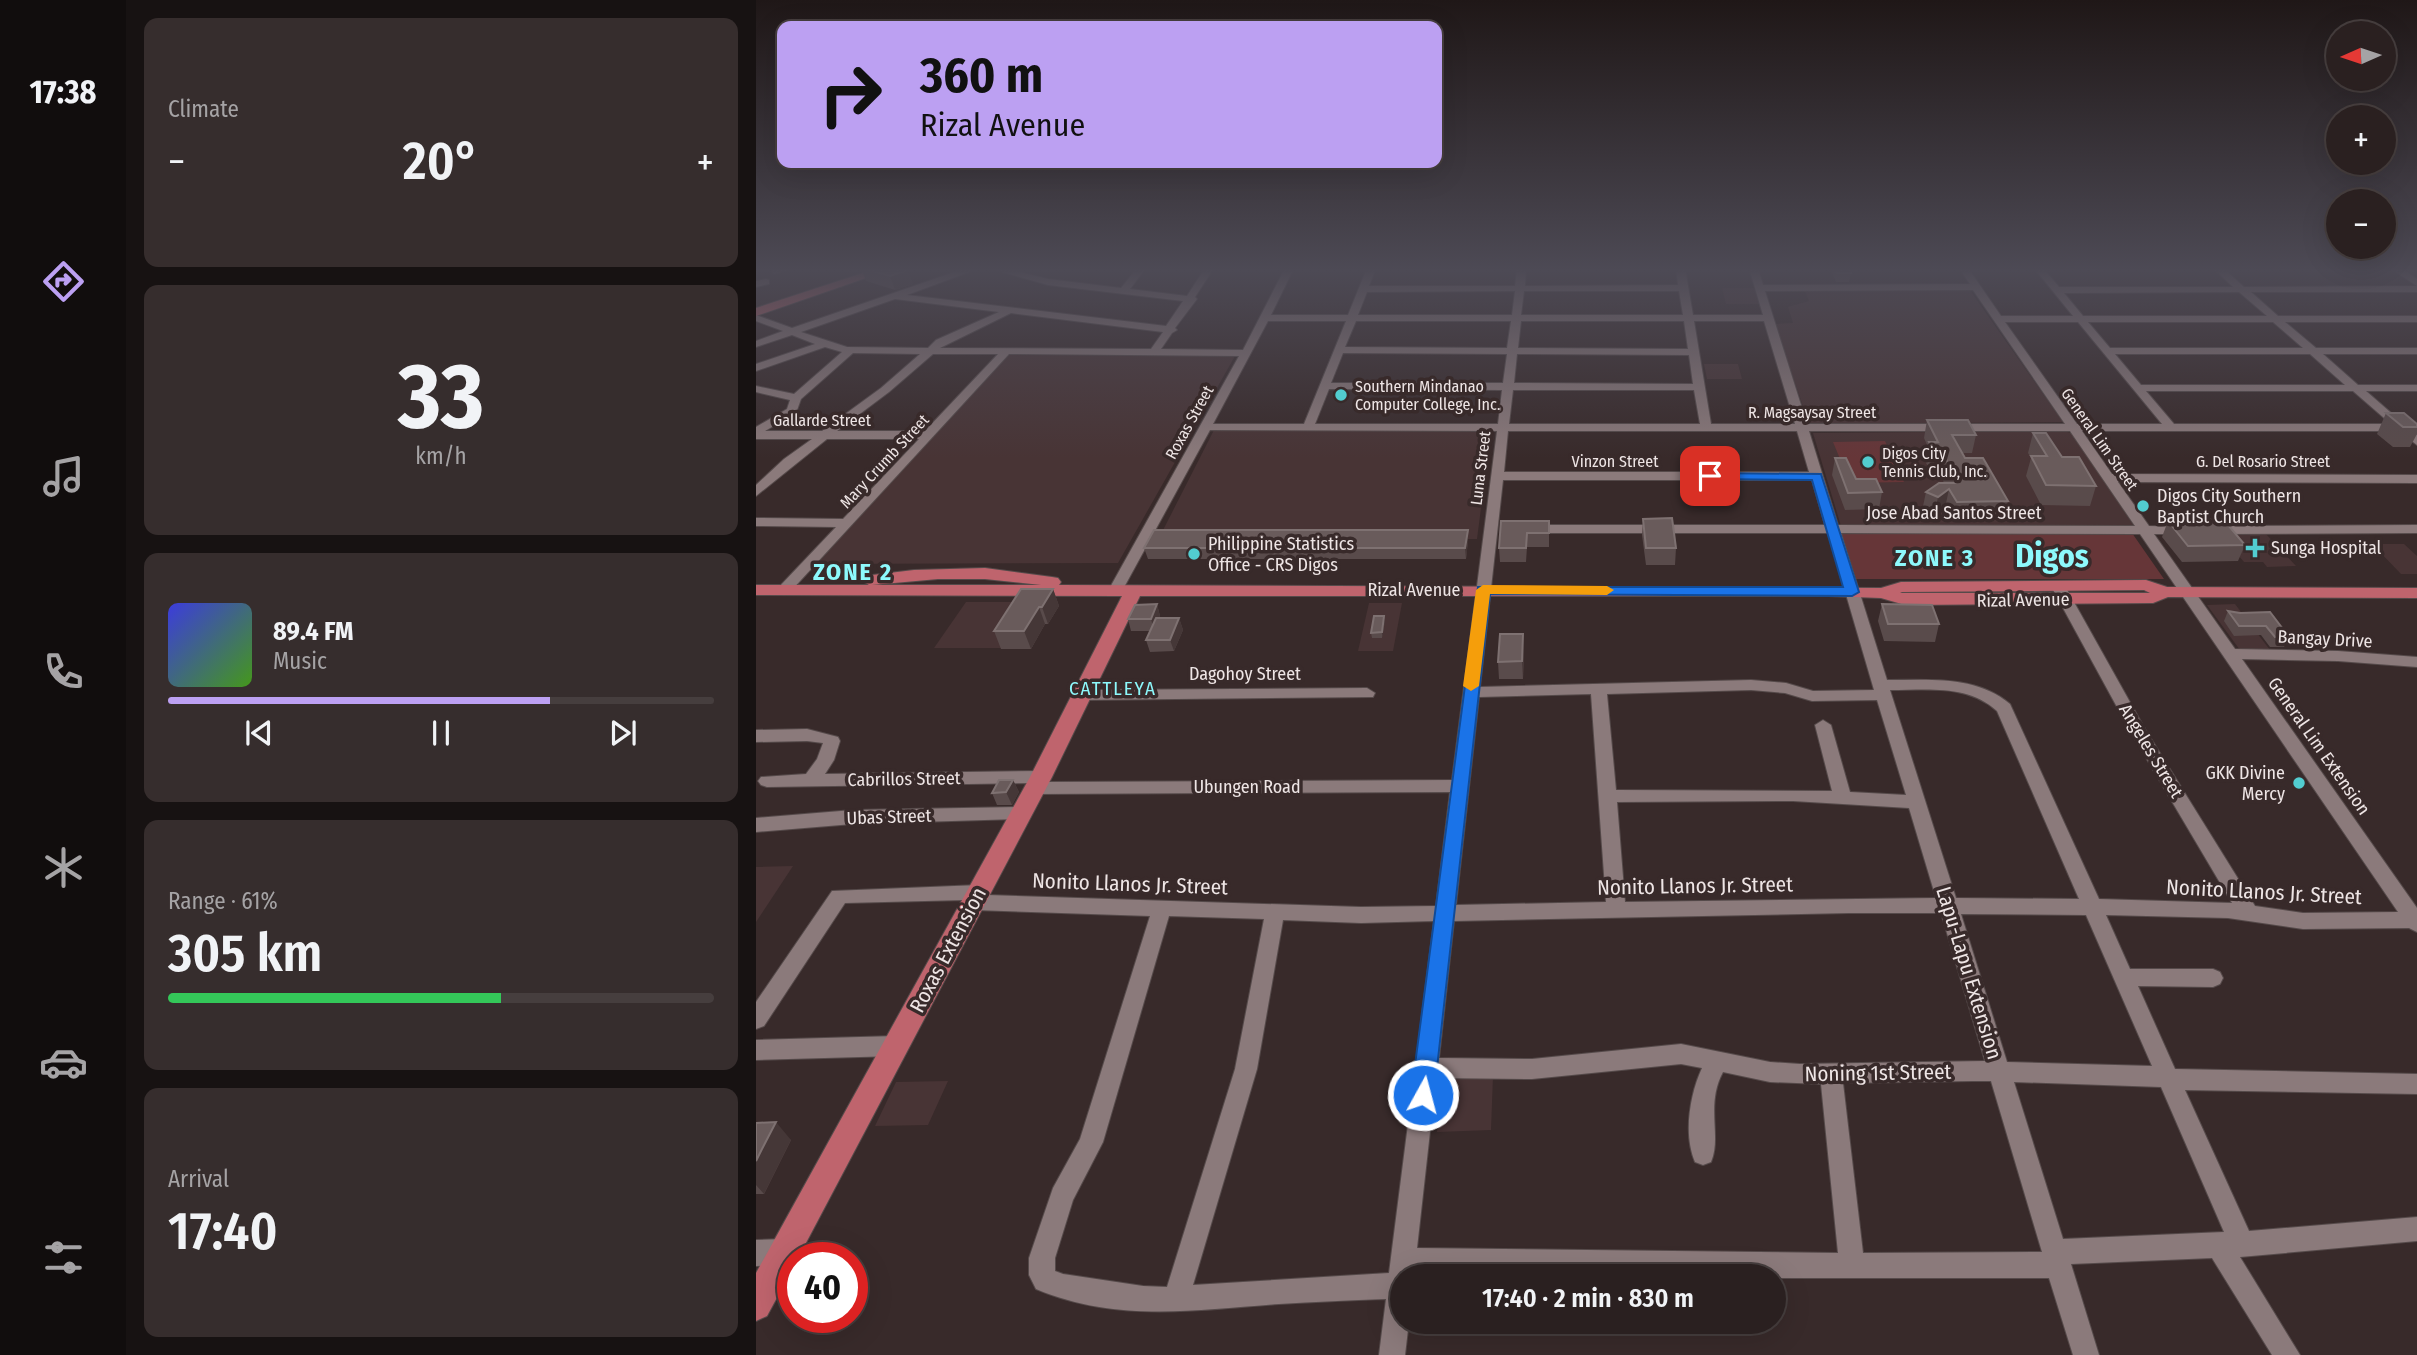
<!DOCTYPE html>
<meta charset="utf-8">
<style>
body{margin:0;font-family:"Fira Sans Condensed",sans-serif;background:#362d2d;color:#f1f3f6;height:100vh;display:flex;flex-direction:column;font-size:26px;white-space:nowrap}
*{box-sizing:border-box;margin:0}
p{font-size:23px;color:#a5a3a5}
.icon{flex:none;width:38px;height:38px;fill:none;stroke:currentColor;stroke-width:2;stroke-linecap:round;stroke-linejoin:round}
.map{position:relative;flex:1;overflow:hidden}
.panel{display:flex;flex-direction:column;gap:18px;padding:18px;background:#171212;width:630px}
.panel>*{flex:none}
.banner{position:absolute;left:21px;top:21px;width:665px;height:147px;border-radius:14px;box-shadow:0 7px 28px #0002,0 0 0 2px #463e3e;background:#bca0f2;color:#111;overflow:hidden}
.needle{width:46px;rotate:267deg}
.buttons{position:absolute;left:1570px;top:21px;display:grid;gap:14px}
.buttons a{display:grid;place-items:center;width:70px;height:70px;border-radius:50%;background:#2a2020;box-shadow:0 7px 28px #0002,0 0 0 2px #463e3e;font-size:35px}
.speed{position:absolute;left:21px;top:1242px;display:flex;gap:14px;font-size:35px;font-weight:700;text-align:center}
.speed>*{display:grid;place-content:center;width:91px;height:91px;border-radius:50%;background:#2a2020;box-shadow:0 7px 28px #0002,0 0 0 2px #463e3e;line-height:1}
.speed .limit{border:10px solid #d22;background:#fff;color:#111}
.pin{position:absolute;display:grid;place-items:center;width:60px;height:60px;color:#fff;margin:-30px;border-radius:14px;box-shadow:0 4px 10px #0006}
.me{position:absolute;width:77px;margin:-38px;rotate:7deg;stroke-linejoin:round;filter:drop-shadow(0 0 5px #0008)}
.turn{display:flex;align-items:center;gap:24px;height:147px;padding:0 28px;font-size:32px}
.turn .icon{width:91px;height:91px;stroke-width:2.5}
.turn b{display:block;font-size:49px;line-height:60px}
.big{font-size:52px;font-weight:600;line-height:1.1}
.panel .widget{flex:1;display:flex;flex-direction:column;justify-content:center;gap:10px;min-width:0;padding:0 24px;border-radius:14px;background:#362d2d}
.panel .dial{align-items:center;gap:0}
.dial b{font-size:91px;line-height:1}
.song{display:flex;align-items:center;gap:21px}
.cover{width:84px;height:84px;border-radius:10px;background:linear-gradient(135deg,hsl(240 70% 55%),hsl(100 70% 35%))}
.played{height:7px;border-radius:4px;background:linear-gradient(90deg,#bca0f2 70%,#463e3e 70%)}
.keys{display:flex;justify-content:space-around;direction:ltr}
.heat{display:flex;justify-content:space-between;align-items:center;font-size:38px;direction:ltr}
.charge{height:10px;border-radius:5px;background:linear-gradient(90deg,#34c759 61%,#463e3e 0)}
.trip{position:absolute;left:634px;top:1264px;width:396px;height:70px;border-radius:35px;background:#2a2020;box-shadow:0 7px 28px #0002,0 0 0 2px #463e3e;font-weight:600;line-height:70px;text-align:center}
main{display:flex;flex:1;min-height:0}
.tabs{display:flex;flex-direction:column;width:126px;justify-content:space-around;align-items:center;background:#110d0d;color:#a5a3a5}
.tabs .icon{width:49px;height:49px}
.tabs .active{color:#bca0f2}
.tabs b{font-size:32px;color:#f1f3f6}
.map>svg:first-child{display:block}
.built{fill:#483435}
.green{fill:#663638}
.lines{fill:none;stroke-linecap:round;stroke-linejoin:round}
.minor-casing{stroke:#554a4a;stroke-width:2}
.major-casing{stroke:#554a4a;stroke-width:2}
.minor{fill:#8b7a7b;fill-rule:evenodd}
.major{fill:#bf646d;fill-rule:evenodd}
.wall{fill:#594b4b}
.shaded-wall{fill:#453737}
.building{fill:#695b5b;stroke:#7e7171;stroke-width:2}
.route{fill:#1a73e8;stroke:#114b97;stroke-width:2}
.slow{fill:#f59e0b}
.poi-dot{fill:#52cdd0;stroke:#382a2a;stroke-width:2.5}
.labels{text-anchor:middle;stroke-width:7;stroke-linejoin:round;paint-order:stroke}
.far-poi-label{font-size:16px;fill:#eee5e5;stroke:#382a2a;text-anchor:start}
.far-street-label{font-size:16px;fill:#eee5e5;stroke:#382a2a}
.poi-label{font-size:18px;fill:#eee5e5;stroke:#382a2a;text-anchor:start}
.street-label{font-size:18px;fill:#eee5e5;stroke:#382a2a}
.neighbourhood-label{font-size:19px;letter-spacing:2px;fill:#8df9fc;stroke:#382a2a}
.near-street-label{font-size:21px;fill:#eee5e5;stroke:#382a2a}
.district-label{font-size:24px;font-weight:bold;letter-spacing:2px;fill:#8df9fc;stroke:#382a2a}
.town-label{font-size:32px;font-weight:bold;fill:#8df9fc;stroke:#382a2a}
</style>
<main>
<nav class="tabs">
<b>17:38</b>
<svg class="icon active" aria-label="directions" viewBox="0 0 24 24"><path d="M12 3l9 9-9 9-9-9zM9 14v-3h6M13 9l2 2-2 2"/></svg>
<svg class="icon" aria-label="music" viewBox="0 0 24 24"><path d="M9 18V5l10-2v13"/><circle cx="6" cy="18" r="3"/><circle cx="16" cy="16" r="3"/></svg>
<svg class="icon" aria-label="phone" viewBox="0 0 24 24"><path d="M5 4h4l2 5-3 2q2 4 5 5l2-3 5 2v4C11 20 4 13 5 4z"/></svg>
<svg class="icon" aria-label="climate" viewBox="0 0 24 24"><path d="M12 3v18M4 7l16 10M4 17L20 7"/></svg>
<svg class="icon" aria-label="car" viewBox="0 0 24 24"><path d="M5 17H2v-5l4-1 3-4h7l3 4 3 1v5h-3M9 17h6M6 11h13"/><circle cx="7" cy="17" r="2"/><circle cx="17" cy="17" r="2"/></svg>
<svg class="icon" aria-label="filters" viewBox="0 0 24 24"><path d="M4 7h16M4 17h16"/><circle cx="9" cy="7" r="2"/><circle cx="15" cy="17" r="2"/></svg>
</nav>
<section class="panel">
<div class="widget"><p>Climate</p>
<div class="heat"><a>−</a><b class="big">20°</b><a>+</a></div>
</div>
<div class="widget dial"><b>33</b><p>km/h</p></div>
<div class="widget">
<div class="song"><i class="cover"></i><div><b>89.4 FM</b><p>Music</p></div></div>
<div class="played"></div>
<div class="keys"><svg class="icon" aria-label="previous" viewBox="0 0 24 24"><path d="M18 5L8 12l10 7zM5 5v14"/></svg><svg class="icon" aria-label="pause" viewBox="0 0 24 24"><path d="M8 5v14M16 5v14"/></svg><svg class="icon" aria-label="next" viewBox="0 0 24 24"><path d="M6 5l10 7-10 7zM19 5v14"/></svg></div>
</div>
<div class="widget"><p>Range · 61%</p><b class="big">305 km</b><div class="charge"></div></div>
<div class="widget"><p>Arrival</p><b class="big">17:40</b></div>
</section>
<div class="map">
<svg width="1661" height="1355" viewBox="0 0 1661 1355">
<rect width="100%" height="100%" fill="#382a2a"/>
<path class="built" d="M966,288H999L1004,304H970Z
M1048,289H1213L1307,422L1053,424L1019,324L1037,323L1032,307L1053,301Z
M253,355L479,356L362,563L59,564Z
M948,364H982L986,379H951Z
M458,430L735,431L721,539L402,540Z
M1308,431L1315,433L1378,526H1085L1057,433Z
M1463,533H1509L1540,566L1511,567L1507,562H1488Z
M1616,544H1648L1661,556V574H1645Z
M210,602H273L245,648H178Z
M613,603H646L637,651H602Z
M1479,604L1514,650H1484L1451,605Z
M37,866L0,922V867Z
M737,1076L735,1130L681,1132L685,1078Z
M192,1081L172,1125L119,1126L140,1082Z"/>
<path class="green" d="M1129,441L1148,482L1094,483L1077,442Z
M1085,533H1376L1408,579H1100Z"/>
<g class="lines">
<defs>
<path id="minor" d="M14,268H37L18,274Z
M210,268H224L151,295L410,326L427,301L292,285L232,268H248L292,279L365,288L381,268H390L374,289L431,296L449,268H458L439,297L441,299L419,328L421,330L416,333L405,349L487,350L529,268H538L515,315H592L611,268H620L613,286H759L761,268H770L769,286L922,285L920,268H929L937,315H1007L993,268H1002L1007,285L1214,284L1203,268H1212L1245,316H1317L1278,268H1287L1303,287H1477L1457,268H1467L1488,287L1661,286V292H1495L1522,316H1661V322H1529L1560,348H1661V354H1567L1602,385H1661V391H1610L1649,425H1661V431H1657L1661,435V445L1643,431H1326L1356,474L1661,475V483L1362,482L1393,526L1433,527L1435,530L1428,534H1398L1479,649L1582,651L1661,657V667L1582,661L1486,659L1661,908V932L1653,928L1547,929L1472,918L1350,915L1374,969H1457L1464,972L1467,978L1464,984L1457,987L1382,986L1419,1069L1661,1074V1094L1429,1090L1493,1231L1661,1217V1241L1484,1257L1544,1355H1516L1456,1258L1315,1264L1343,1355H1317L1293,1278H1017V1276L659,1274L646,1276V1321H653L649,1355H623L630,1299C594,1300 558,1302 523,1304C439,1310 361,1323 280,1289L273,1275V1258L297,1188L324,1139L394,916L218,910L211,907L209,900L89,903L8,1026L0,1029V1002L76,891L223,885L230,887L231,895L605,907L680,906L694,792L279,794L273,792L270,788L274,783L11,787L5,785L2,781L5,777L50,774L61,759L67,743L51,741L0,742V730L51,729L82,737L84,741L78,760L69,774L285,771L291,773L294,777L289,782L696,780L741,431L454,430L366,591L359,595L352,591L483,356L253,354L33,593H23L21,590L23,587L80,527L0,526V518L87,519L163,439H71L0,496V485L28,459L56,439H0V427L31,409L34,400L0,392V386L38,394L86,352L69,347L0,371V364L59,344L36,335L0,347V341L27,331L0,321V315L36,328ZM1217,290L1309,424H1051L1009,291ZM759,291L756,315H602L611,292ZM768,291H923L927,315H765ZM1483,292L1511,316H1327L1308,293ZM139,299L243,312L180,340L172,348L91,347L45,332ZM255,313L407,332L395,349L184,348ZM512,321H590L548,424H457ZM600,321H755L751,348L589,347ZM765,321H928L932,349L762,348ZM938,321H1008L1039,424H955ZM1249,322H1322L1406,424H1321ZM1332,322H1517L1547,348H1354ZM97,353L164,354L125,388L66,431H9L40,413L45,399ZM587,353L751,354L747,383H575ZM177,354H242L169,431H81L133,392ZM761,354L933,355L937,384L758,383ZM1359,354H1554L1589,385H1385ZM573,389L746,390L742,424H559ZM757,390H938L944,424H753ZM1390,391H1597L1635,424H1418ZM752,431H1041L1053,472H748ZM1053,431H1314L1379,526L1082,525ZM747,480H1056L1069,525H774L767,529L774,533H1072L1118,690L1057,691L1030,683L995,680L724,687ZM1085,533L1384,534L1642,912L1547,913L1499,906L1389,729L1309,586L1302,582L1295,586L1373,729L1476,903L1343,899L1254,704C1220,675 1173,680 1131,680ZM995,690L1029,693L1056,701L1121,700L1150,795L1094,792L1075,725L1067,720L1059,725L1076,791L860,790L851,694ZM1134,690C1171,690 1212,684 1241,711L1323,899L1200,898ZM835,694L850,902L700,905L723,697ZM1037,801L1153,808L1180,898L869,902L861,802ZM1093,913H1185L1229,1061L1044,1064L1014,1062L925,1044L776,1059L683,1058L698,921ZM1205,914L1330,915L1396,1066L1251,1062ZM413,916L508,919L479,1069L411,1287L387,1286L307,1274L299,1271V1258L317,1200L347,1142ZM527,920L605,923L678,921L633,1273L437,1285L501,1069ZM925,1064L946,1068C934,1094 927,1134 939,1162L947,1165L955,1162C966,1137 949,1105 967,1072L1014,1082L1065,1084L1082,1253L661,1248L680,1078L776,1079ZM1217,1081H1235L1286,1252L1107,1253L1087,1083ZM1258,1082L1405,1087L1468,1232L1307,1239Z
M1634,268H1645L1661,279V286Z
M10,279L13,280V284L0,287V281Z
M1661,525V533L1457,534L1450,530L1457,526Z
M611,688L619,693L617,697L326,700L318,695L326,690Z
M266,807L272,808L275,813L272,818L266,819L97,824L0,832V818L97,810Z
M140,1036L148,1039L151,1046L148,1053L140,1056L0,1060V1040Z
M28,1239L37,1243L41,1252L37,1261L28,1265L0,1266V1240Z"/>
<path id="major" d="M122,268H139L0,316V308Z
M229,568L296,577L302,578L305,582L303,585L1125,588L1145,582L1390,580L1411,587L1661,588V598L1412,597L1397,603L1149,605L1125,598L1072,596H384L296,777L42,1258H37V1268L11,1316L0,1321V1273L274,777L366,596L0,595V585H113L105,580L108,576L158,570ZM229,579L285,585H116L182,579ZM1388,590L1394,593H1144L1146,592Z"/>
</defs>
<use href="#minor" class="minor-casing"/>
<use href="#major" class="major-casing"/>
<use href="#minor" class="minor"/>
<use href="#major" class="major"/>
</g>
<path class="wall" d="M105,268L157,284L139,290L110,281Z
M1076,268H1093L1095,273L1093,282H1080L1075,270Z
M1630,413L1661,424V434L1654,447H1637L1621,434Z
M1171,420L1220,435L1216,453H1207L1209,458L1252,501L1247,520L1196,521L1189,508L1178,516L1166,511L1170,492L1188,483L1185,476H1177L1169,461L1172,447L1168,438Z
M1277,433L1340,486L1334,506L1285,505L1270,476L1275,458L1272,453Z
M1079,458L1100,479L1126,492L1123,509L1089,510L1076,475Z
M887,519L920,548L919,565H890L886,535Z
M793,521V547H771L770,562H744L743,548Z
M1412,521L1489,545L1482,561L1426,562L1406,537Z
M712,530V541L710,559H392L388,548Z
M297,589L303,606L292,624H289L275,649H245L238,631Z
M401,604L404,616L403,618H423L427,630L418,651L394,652L390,640L395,631H375L372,619Z
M1126,604L1183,624L1179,642L1128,641L1122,621Z
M1472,611L1484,613L1533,637L1528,647H1514L1505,635L1478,636L1468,621Z
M629,621L626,638H616L615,633Z
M768,651L767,679H743L742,662Z
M257,780L263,792L256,805H241L236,793Z
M0,1123L35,1140L8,1194H0Z"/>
<path class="shaded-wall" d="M152,270L157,284L139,290L134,276Z
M1193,489L1189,508L1178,516L1182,497Z
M712,530V541L710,559L709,548Z
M297,589L303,606L292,624L286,607Z
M401,604L404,616L398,631L395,619Z
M283,607L289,624L275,649L268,631Z
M628,616L629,621L626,638V632Z
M423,618L427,630L418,651L414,640Z
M767,634L768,651L767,679L766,661Z
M257,780L263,792L256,805L250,792Z
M20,1122L35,1140L8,1194L0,1185V1161Z"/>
<path class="building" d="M107,268H144L152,270L134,276Z
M1079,268H1093L1095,273H1081Z
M1630,413H1648L1661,424V427H1647Z
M1171,420H1212L1220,435H1196L1209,458H1227L1252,501L1201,502L1193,489L1182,497L1170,492L1183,483H1202L1189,457H1181L1173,442H1182Z
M1277,433H1290L1306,457H1323L1340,486L1290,485L1275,456H1291Z
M1079,458H1090L1100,479H1120L1126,492L1092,493Z
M916,518L920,548H890L887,519Z
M1467,519L1489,545L1432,546L1412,521Z
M745,521H793V533H771L770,548H743Z
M398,530H712L709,548H388Z
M265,589H297L286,607H283L268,631H238Z
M401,604L395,619H372L379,605Z
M1126,604L1176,605L1183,624H1132Z
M1472,611L1484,613L1514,612L1533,637H1519L1510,626H1483Z
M618,616H628L626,632L615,633Z
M400,618H423L414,640H390Z
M744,634H767L766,661L742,662Z
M243,780H257L250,792L236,793Z
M20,1122L6,1149L0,1161V1123Z"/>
<linearGradient id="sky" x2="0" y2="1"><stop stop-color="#1f1717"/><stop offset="0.59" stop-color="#4d4a55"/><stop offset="1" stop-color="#4d4a55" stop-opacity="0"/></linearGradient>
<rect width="1661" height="458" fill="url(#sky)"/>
<path class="route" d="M954,473L1065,474L1103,592L1096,596L734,594L678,1095L675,1103L667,1106L659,1103L655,1095L722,587H1087L1056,480L950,479V474Z"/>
<path class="slow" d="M727,585L851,586L858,590L851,595L734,594L723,686L715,691L707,686L720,590Z"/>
<g class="poi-dot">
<circle cx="585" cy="395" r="7"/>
<circle cx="1112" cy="462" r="7"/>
<circle cx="1387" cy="506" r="7"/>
<path d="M1495.5 537.5h7v7h7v7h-7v7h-7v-7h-7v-7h7z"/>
<circle cx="438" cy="554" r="7"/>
<circle cx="1543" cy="783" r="7"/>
</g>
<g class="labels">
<g class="far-poi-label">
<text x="599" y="392">Southern Mindanao<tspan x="599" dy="18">Computer College, Inc.</tspan></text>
<text x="1126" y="459">Digos City<tspan x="1126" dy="18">Tennis Club, Inc.</tspan></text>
</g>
<g class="far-street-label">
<text x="1056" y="418">R. Magsaysay Street</text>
<text x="66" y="426">Gallarde Street</text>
<text transform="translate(433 422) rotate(-61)" y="6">Roxas Street</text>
<text transform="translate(1344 439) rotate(55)" y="6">General Lim Street</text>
<text transform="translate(128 461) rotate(-47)" y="6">Mary Crumb Street</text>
<text x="859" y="467">Vinzon Street</text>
<text x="1507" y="467">G. Del Rosario Street</text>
<text transform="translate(724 468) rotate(-83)" y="6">Luna Street</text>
</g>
<g class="poi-label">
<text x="1401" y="502">Digos City Southern<tspan x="1401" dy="21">Baptist Church</tspan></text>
<text x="452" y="550">Philippine Statistics<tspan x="452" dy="21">Office - CRS Digos</tspan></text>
<text x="1515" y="554">Sunga Hospital</text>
<text x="1529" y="779" text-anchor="end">GKK Divine<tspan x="1529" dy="21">Mercy</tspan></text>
</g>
<g class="street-label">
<text x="1198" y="519">Jose Abad Santos Street</text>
<text x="658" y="596">Rizal Avenue</text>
<text transform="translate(1267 600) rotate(-1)" y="6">Rizal Avenue</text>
<text transform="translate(1569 639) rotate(3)" y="6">Bangay Drive</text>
<text x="489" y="680">Dagohoy Street</text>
<text transform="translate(1563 746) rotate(55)" y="6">General Lim Extension</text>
<text transform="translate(1395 751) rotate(59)" y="6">Angeles Street</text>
<text transform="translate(148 779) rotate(-1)" y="6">Cabrillos Street</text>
<text x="491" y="793">Ubungen Road</text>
<text transform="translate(133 817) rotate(-2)" y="6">Ubas Street</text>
</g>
<g class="neighbourhood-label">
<text x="357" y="695">CATTLEYA</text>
</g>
<g class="near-street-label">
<text transform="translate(374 884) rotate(2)" y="7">Nonito Llanos Jr. Street</text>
<text transform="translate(939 886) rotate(-1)" y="7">Nonito Llanos Jr. Street</text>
<text transform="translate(1508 892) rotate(3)" y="7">Nonito Llanos Jr. Street</text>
<text transform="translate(192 950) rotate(-62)" y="7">Roxas Extension</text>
<text transform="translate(1213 973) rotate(73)" y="7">Lapu-Lapu Extension</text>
<text transform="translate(1122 1073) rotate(-1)" y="7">Noning 1st Street</text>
</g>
<g class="district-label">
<text x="1179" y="566">ZONE 3</text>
<text x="97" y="580">ZONE 2</text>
</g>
<g class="town-label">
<text x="1296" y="567">Digos</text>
</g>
</g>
</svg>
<div class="buttons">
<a><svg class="needle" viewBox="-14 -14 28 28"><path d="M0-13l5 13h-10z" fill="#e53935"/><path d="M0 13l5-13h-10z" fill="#a5a3a5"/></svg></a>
<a>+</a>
<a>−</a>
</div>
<div class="speed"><div class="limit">40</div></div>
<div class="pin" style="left:954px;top:476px;background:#d93025"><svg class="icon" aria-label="arrive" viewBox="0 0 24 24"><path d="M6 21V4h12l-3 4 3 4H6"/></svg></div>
<svg class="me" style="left:667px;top:1095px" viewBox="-20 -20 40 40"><circle r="17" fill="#1a73e8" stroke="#fff" stroke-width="3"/><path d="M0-11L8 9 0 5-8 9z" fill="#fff"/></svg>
<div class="trip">17:40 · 2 min · 830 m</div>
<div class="banner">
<div class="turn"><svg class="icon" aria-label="right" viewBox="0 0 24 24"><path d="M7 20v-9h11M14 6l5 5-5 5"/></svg><div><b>360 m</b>Rizal Avenue</div></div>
</div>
</div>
</main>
